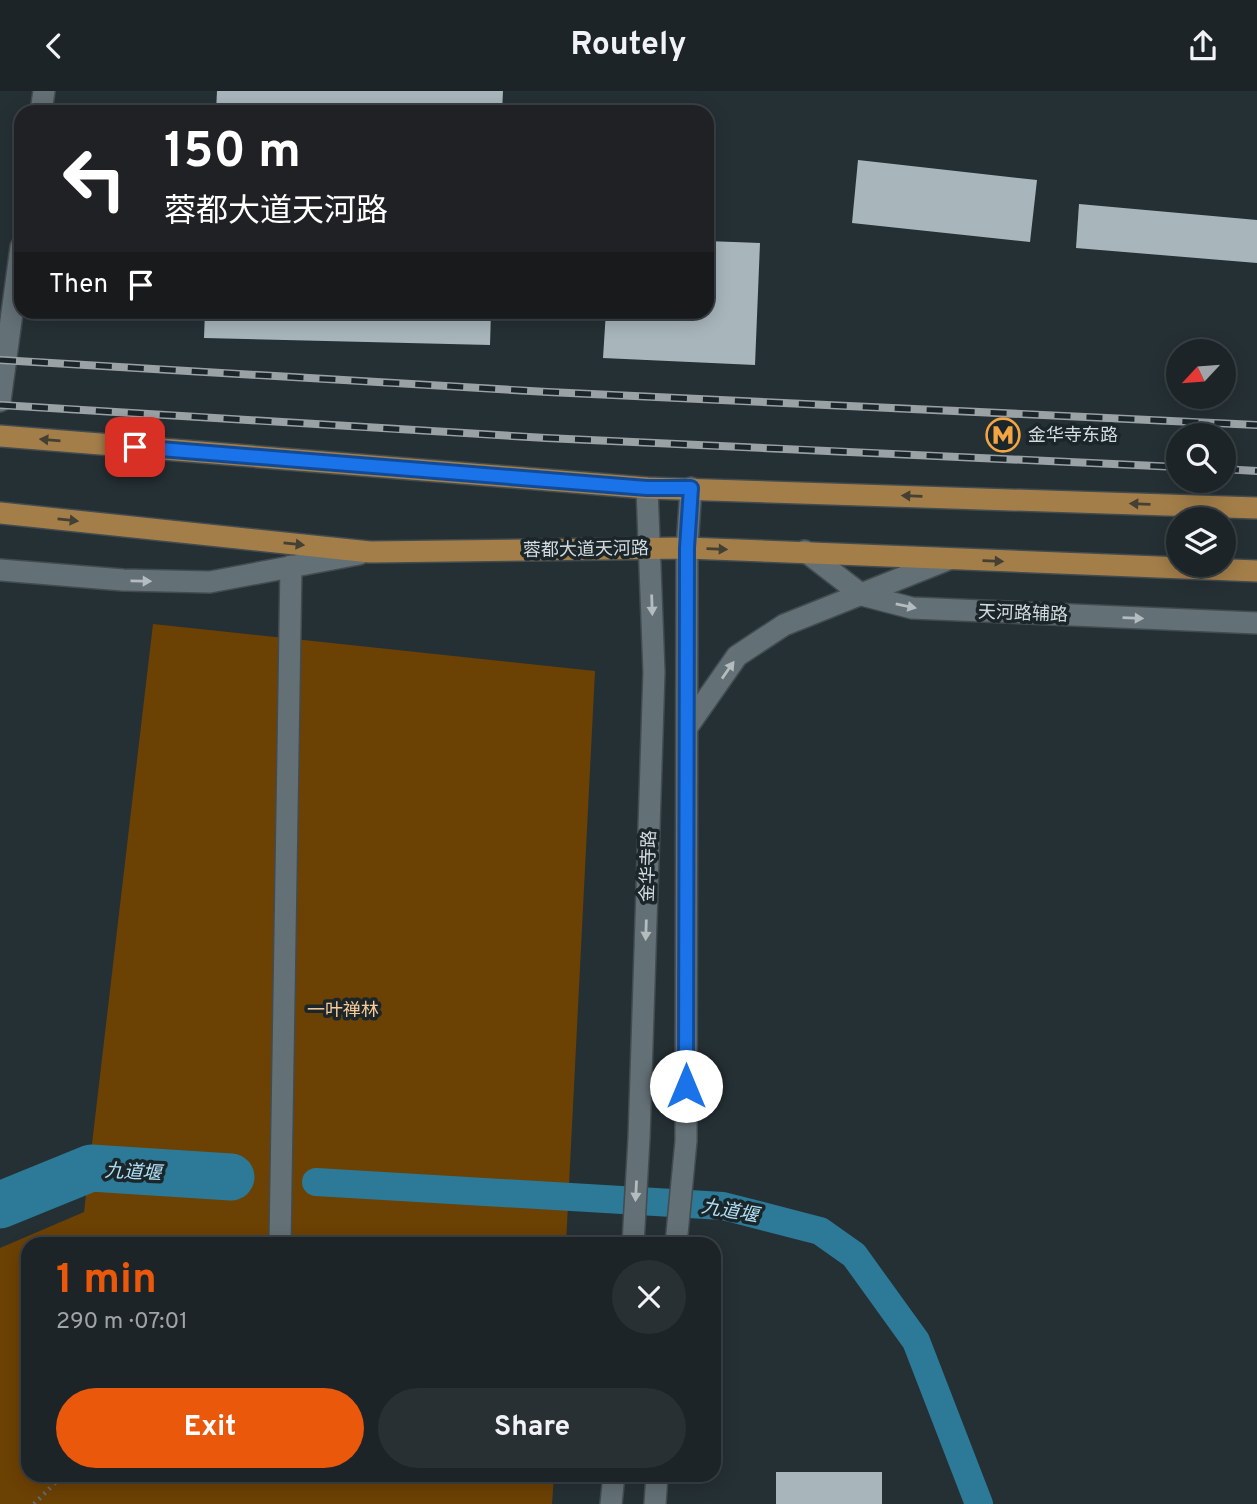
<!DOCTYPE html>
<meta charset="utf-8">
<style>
:root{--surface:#1c2428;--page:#293034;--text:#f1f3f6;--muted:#a0a4a8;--line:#3a4145;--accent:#ea580c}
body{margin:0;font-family:Overpass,"Noto Sans SC",sans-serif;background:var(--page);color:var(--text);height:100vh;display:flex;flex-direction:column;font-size:26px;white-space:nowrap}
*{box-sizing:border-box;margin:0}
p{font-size:23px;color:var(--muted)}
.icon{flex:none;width:38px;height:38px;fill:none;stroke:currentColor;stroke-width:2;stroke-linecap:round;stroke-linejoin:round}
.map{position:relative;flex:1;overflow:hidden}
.sheet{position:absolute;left:21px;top:1146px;width:700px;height:245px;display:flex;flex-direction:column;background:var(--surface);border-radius:21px;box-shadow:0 4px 18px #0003,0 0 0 2px var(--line)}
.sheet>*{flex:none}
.hud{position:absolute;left:14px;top:14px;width:700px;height:214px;border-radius:21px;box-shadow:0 4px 18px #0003,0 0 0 2px var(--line);background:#202124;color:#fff;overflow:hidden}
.needle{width:46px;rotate:244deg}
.tools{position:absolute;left:1166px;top:248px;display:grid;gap:14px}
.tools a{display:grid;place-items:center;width:70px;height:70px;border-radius:50%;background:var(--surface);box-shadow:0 4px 18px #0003,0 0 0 2px var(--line);font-size:35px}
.pin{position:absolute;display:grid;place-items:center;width:60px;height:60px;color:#fff;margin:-30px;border-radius:14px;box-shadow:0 4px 10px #0006}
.me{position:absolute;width:77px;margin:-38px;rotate:0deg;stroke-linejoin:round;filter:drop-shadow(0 0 5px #0008)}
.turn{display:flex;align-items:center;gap:24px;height:147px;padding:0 35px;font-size:32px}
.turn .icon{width:91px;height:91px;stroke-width:2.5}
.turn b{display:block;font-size:49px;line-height:60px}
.then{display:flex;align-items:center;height:66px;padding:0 35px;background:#0003;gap:14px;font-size:26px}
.round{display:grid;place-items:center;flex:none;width:74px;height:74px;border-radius:37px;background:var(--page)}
.head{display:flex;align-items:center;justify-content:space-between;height:119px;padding:0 35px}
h1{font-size:42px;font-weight:700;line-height:52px;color:var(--accent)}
.button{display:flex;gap:14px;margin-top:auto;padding:14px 35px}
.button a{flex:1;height:80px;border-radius:42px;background:var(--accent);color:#fff;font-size:28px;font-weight:700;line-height:80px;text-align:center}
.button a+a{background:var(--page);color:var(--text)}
header{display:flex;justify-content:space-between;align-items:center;height:91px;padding:0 35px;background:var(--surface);font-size:32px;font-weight:700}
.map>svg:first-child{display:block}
.green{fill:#6c4104}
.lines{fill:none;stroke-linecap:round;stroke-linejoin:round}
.canal{stroke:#2c7a97;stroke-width:28}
.river{stroke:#2c7a97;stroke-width:47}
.building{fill:#a8b6bc}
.street-casing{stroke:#424b4f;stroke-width:24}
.secondary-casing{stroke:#424b4f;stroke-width:24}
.primary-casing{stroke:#424b4f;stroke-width:24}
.path{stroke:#616a6e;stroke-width:4.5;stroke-dasharray:2 5;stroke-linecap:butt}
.street{stroke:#637075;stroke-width:21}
.secondary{stroke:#637075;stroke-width:21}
.primary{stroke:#a37e49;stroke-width:21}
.rail-casing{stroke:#9aa2a6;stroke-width:8}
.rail{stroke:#1b262b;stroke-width:5;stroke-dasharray:16;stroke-linecap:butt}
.oneway{fill:#444034}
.oneway2{fill:#b3bcbf}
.route-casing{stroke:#114b97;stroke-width:18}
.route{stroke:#1a73e8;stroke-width:12}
.labels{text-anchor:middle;stroke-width:7;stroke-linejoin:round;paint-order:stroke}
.poi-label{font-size:18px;fill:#d5dcdf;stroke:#1b262b;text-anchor:start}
.street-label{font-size:18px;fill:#d5dcdf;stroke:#1b262b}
.park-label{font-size:18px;fill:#facb99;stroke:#1b262b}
.water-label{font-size:19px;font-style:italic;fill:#b2e0f4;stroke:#1b262b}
</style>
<header><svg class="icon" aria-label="back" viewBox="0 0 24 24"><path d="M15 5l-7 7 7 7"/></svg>Routely<svg class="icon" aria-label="share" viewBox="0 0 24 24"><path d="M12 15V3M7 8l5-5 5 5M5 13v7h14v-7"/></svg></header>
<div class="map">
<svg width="1257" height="1413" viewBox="0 0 1257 1413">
<rect width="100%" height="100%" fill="#253035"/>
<!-- green -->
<polygon class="green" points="153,533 595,580 566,1153 28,1153 28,1384 554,1384 552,1413 0,1413 0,1157 84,1121"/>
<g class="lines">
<!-- canal -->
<polyline class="canal" points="316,1091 723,1115 820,1140 854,1164 916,1250 979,1413"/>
<!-- river -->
<polyline class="river" points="0,1114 91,1077 231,1086"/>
</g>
<!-- building -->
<g class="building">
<polygon points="217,0 503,0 502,21 216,21"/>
<polygon points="858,69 1037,89 1030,151 852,132"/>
<polygon points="1079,113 1257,129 1257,172 1076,157"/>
<polygon points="707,150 760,152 755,274 603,267 606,220 707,220"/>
<polygon points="205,220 491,220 490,254 204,247"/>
<rect x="776" y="1381" width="106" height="32"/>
</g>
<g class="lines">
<defs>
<g id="street">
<polyline points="41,21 44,0"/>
<polyline points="0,310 21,156"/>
<polyline points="280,1153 291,475"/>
</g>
<g id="secondary">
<polyline points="805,460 862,504 912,517 1257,532"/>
<polyline points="0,479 123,489 210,491 359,463"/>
<polyline points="688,635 737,565 784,534 949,468"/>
<polyline points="633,1153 639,1047 654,581 647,397"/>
<polyline points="676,1153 686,1050 687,457 691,397"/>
<polyline points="611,1413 614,1384"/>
<polyline points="655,1413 657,1384"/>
</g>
<g id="primary">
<polyline points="0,345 647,397 1257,417"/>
<polyline points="0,422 370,461 687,457 1257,480"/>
</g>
</defs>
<!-- street casing -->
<use href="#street" class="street-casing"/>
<!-- secondary casing -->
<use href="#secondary" class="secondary-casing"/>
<!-- primary casing -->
<use href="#primary" class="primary-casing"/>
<!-- path -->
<polyline class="path" points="34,1413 58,1389 68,1384"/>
<!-- street -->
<use href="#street" class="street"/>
<!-- secondary -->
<use href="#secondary" class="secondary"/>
<!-- primary -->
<use href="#primary" class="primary"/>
<defs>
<g id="rail">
<polyline points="0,269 548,301 1257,334"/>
<polyline points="0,314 546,347 1178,376"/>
<polyline points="1223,378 1257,380"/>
</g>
</defs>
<!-- rail casing -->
<use href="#rail" class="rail-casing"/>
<!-- rail -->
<use href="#rail" class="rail"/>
</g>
<!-- one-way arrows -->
<defs><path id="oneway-solid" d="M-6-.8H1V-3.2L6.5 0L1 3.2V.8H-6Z" transform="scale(1.75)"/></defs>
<g class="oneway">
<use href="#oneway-solid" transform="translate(50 349) rotate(-175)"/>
<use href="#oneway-solid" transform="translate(912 405) rotate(-178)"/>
<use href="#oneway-solid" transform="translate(1140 413) rotate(-178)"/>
<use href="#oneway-solid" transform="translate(68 429) rotate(6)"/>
<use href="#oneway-solid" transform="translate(294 453) rotate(6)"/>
<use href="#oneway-solid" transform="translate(717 458) rotate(2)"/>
<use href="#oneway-solid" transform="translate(993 470) rotate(2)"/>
</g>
<g class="oneway2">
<use href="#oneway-solid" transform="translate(141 490) rotate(1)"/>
<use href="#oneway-solid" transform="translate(652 514) rotate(88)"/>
<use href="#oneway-solid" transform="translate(906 515) rotate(12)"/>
<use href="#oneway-solid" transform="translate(1133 527) rotate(2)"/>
<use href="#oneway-solid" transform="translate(728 579) rotate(-55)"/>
<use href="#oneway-solid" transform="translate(646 839) rotate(92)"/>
<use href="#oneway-solid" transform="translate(636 1100) rotate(93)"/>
</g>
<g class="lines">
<defs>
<polyline id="route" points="135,356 647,397 691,397 687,457 686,995"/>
</defs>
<!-- route casing -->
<use href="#route" class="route-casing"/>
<!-- route -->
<use href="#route" class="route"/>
</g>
<!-- icons -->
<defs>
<symbol id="metro-ring" viewBox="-11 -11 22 22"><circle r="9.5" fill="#1b262b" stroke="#f3a443" stroke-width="1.5"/><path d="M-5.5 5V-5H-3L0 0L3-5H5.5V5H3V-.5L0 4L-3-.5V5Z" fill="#f3a443"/></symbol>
</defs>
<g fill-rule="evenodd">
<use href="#metro-ring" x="984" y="325" width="38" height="38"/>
</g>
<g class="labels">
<!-- poi labels -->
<g class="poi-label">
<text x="1028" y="350">金华寺东路</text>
</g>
<!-- street labels -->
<g class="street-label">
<text transform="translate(586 458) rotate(-1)" y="6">蓉都大道天河路</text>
<text transform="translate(1023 522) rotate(2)" y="6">天河路辅路</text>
<text transform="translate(648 775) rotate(-88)" y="6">金华寺路</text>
</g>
<!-- park labels -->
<g class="park-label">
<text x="343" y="925">一叶禅林</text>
</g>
<!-- water labels -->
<g class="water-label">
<text transform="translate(133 1080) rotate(3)" y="7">九道堰</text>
<text transform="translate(730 1119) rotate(10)" y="7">九道堰</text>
</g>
</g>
</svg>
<div class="tools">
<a><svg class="needle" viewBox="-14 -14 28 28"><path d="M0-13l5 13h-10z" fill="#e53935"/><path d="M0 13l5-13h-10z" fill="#a0a4a8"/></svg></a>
<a><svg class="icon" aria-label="search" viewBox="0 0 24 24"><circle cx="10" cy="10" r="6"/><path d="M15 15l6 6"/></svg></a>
<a><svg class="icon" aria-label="layers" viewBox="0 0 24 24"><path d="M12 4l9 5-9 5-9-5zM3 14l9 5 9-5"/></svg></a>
</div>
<div class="pin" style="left:135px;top:356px;background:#d93025"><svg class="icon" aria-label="arrive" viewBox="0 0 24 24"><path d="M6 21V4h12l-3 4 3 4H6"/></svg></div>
<svg class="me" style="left:686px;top:995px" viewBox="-20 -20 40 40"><circle r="19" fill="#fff"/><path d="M0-13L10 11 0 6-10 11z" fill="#1a73e8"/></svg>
<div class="hud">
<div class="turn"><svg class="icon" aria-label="left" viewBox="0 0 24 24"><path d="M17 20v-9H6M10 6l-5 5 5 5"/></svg><div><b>150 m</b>蓉都大道天河路</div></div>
<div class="then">Then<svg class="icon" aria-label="arrive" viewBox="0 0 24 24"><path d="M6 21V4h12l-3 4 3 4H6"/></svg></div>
</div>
<section class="sheet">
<div class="head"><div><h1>1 min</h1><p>290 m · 07:01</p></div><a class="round"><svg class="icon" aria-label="close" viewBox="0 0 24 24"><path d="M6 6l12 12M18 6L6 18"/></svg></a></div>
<div class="button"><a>Exit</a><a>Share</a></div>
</section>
</div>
